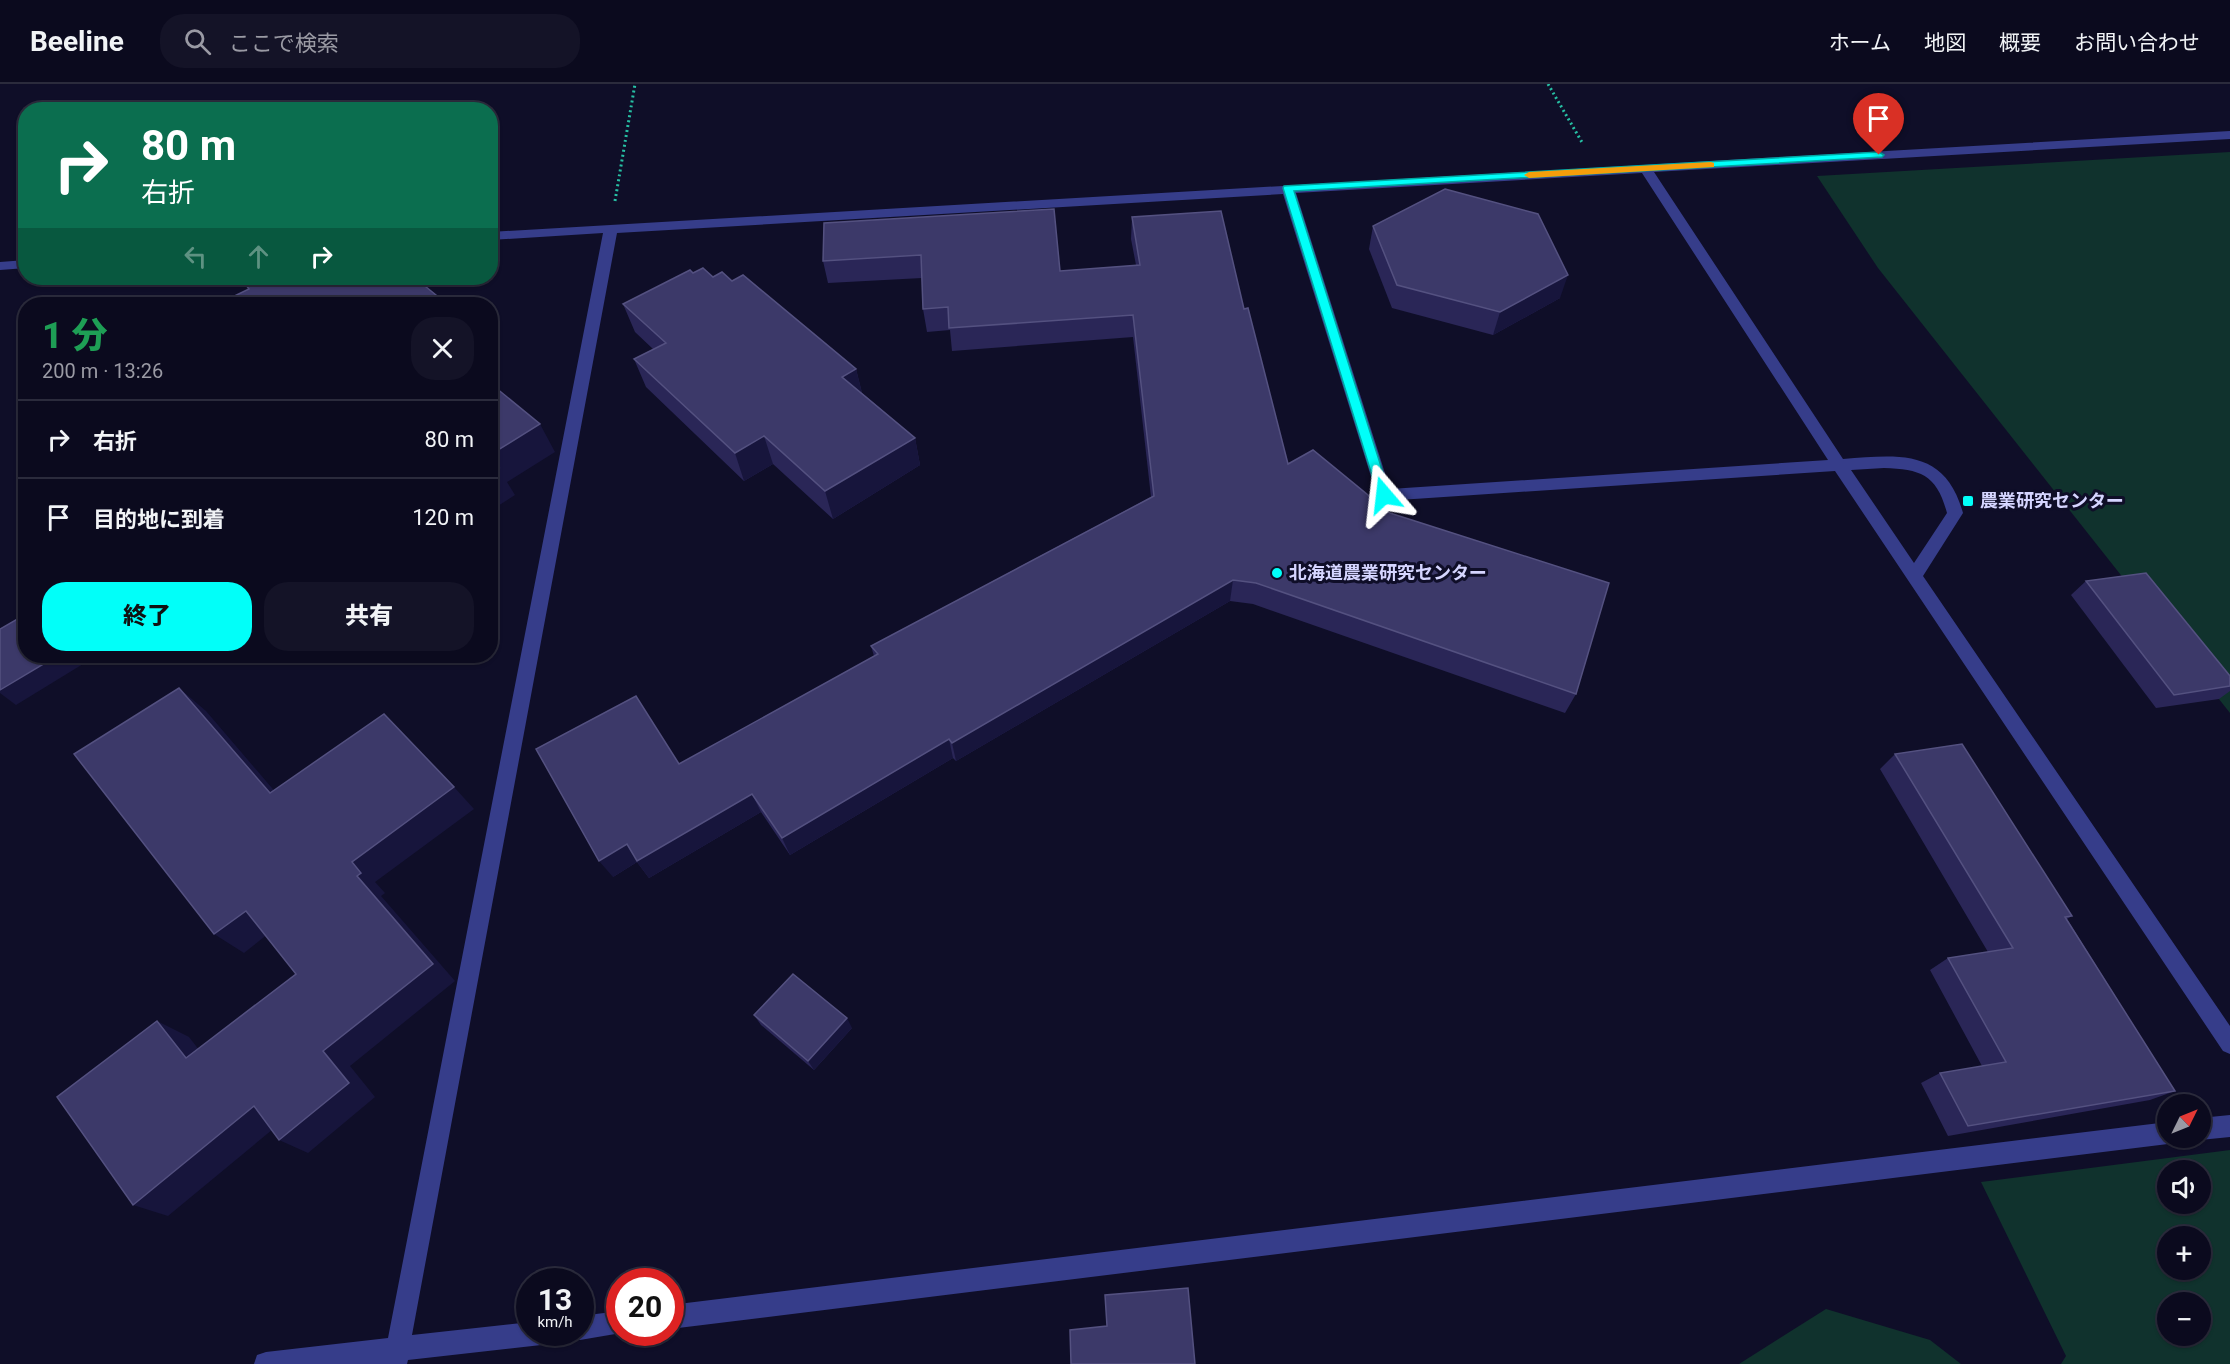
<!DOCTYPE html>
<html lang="ja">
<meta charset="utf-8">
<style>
:root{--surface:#0b0a1e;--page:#141327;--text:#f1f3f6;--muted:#9a9aa4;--line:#2b2b3c;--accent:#01fff9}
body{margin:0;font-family:Roboto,"Noto Sans JP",sans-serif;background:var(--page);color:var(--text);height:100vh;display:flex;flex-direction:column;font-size:22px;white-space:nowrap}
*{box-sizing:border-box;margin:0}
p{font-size:20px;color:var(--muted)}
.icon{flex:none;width:33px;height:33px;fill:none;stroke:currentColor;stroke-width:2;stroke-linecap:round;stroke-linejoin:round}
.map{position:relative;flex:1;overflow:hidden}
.side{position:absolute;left:18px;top:213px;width:480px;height:366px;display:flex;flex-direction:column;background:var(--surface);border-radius:24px;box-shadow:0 2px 4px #0004,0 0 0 2px var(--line)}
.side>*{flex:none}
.top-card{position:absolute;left:18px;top:18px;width:480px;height:183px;border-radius:24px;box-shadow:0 2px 4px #0004,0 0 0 2px var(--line);background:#0b6e4f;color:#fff;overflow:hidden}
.needle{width:39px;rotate:47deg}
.controls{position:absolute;left:2157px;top:1010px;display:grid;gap:12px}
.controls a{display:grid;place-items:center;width:54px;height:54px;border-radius:50%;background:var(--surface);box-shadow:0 2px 4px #0004,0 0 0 2px var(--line);font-size:30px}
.speed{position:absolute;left:516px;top:1184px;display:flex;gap:12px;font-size:30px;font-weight:700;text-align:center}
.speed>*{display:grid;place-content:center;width:78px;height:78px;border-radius:50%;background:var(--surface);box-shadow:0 2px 4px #0004,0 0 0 2px var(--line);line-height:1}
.speed small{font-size:15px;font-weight:400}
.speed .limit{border:9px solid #d22;background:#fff;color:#111}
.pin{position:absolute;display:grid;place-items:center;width:51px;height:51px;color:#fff;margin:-62px -26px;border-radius:50% 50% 50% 0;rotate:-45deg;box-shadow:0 0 6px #0007}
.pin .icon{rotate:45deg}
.me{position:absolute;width:66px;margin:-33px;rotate:343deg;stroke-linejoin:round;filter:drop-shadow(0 0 4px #0008)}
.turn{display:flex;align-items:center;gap:21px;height:126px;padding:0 24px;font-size:27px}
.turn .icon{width:78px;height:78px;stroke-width:2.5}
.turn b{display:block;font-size:42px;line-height:51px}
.lanes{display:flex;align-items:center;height:57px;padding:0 24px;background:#0003;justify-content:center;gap:30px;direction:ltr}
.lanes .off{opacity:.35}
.round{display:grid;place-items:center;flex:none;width:63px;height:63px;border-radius:24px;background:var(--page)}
.head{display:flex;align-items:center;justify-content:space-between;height:102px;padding:0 24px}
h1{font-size:36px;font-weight:800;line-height:45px;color:#1e9e55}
.primary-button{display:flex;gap:12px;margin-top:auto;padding:12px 24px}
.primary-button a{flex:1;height:69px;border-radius:24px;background:var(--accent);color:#111;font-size:24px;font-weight:800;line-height:69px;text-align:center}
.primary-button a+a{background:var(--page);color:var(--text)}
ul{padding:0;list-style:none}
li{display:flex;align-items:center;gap:18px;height:78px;padding:0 24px;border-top:2px solid var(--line)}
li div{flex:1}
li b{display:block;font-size:22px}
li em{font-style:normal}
header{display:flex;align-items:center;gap:36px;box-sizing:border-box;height:84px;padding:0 30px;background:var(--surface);border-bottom:2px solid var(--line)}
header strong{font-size:28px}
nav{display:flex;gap:33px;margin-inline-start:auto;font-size:21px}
.search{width:420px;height:54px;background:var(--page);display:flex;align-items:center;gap:15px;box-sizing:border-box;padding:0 21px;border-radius:24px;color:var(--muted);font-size:22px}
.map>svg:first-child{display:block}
.green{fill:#10322d;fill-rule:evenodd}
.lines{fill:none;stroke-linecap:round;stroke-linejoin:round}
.path{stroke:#27c0a4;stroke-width:3;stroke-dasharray:2 3;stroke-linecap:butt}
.minor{fill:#363d8a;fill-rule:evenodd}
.wall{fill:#2a2657}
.shaded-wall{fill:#17153c}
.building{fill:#3c3969;stroke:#545180;stroke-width:1.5}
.route{fill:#01fff9;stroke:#01a6a2;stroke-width:1.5}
.slow{fill:#f59e0b}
.poi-dot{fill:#01fff9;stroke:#0f0e28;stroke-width:2}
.labels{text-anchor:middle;stroke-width:6;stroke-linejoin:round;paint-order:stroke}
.poi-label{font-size:18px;font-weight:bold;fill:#d5d5ff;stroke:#0f0e28;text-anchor:start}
</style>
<header>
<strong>Beeline</strong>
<div class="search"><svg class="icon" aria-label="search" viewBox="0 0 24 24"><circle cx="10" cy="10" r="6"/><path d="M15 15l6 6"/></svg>ここで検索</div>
<nav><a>ホーム</a><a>地図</a><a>概要</a><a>お問い合わせ</a></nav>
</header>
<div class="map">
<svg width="2230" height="1280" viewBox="0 0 2230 1280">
<rect width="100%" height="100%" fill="#0f0e28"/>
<!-- green -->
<g class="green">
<polygon points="2230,68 2230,629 1878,184 1817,92"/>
<path d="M2230,1066V1280H2061L2066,1272L1981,1098ZM2168,1086H2200V1119H2168ZM2168,1152H2200V1185H2168ZM2168,1218H2200V1251H2168Z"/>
<polygon points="1826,1225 1930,1256 1961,1280 1739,1280"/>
</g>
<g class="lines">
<!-- path -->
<g class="path">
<polyline points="1548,0 1583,60"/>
<polyline points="615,117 635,0"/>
</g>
<!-- minor -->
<g class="minor">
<path d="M2230,47V55L1654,88L1843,375C1899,371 1945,364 1963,429L1923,492L2230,942V970L2223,967L1835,387L1384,417L1378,415L1283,110L617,149L412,1251L530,1238V1248H562L558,1256L550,1260L408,1276L407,1280H254L257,1271L266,1268L388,1254L603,149L490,156V148ZM1642,89L1828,376L1390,405L1296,109ZM1884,384C1921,385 1937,391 1947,429L1914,479L1851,386Z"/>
<polygon points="26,176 26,184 0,186 0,178"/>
<polygon points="2230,1031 2230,1053 2200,1056 2193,1053 2200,1053 2200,1034"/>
<polygon points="2168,1038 2168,1053 2177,1053 2176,1057 2168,1060 670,1245 670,1221"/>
<polygon points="620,1227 620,1248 627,1248 580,1256 572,1252 570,1248 580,1248 580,1232"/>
</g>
</g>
<!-- wall -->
<g class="wall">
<polygon points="1132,133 1244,225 1288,380 1576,610 1565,629 1253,520 1230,517 956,677 953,674 790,771 761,728 649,794 637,778 613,793 679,680 874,572 871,562 1151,413 1133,253 952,267 950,246 927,248 923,225 922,194 828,199 823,177 824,139 1060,187 1136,181 1131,155"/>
<polygon points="1373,142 1560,214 1493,251 1392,224 1369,165"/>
<polygon points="693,189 732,197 856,285 862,309 915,354 920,381 833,435 773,380 744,397 646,303 634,275 653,265 635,248 623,220"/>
<polygon points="2086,497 2230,592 2230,607 2219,615 2156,624 2071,511"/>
<polygon points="1895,670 2072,832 2067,835 2175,1007 2150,1016 1948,1052 1921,999 1940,989 1982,982 1930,886 1948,874 1988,868 1880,685"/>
<polygon points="754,931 852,944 814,986 761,941"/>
</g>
<!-- shaded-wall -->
<g class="shaded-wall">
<polygon points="1568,191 1560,214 1493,251 1500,228"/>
<polygon points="424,196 438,220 420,198"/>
<polygon points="856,285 863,313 842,293"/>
<polygon points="540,340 555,368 507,398 515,411 490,427 490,371"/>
<polygon points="764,352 773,380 744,397 735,369"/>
<polygon points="915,354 920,381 833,435 825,407"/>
<polygon points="1233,496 1230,517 956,677 952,659"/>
<polygon points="57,572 96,572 16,621 0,609 0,606"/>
<polygon points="179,604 206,627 295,731 270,709"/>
<polygon points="949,655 953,674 790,771 782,754"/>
<polygon points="454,703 474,725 375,798 385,809 381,812 455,897 350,982 375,1013 308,1069 279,1056 323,967 357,792 352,778"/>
<polygon points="752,710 761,728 649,794 637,778 613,793 599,777 627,760"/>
<polygon points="246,827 273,846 244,869 214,850"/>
<polygon points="847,934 852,944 814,986 808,977"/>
<polygon points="157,937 189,953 217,989 186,974"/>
<polygon points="254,1022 284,1036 168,1132 133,1121"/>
</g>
<!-- building -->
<g class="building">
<polygon points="1445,105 1538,130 1568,191 1500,228 1397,201 1373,142"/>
<polygon points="1054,125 1060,187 1140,181 1132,133 1221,127 1244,225 1248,224 1288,380 1313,366 1390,429 1609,499 1576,610 1256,499 1233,496 952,659 949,655 782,754 752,710 637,777 627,760 599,777 536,665 636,612 679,680 878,570 871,562 1154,412 1133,231 949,244 948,223 923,225 921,171 823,177 824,139"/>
<polygon points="703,184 713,193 722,188 732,197 743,191 856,285 842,293 915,354 825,407 764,352 735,369 634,275 666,259 623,220 690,186 693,189"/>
<polygon points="261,194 309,194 319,202 336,194 421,194 424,196 420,198 447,220 218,220 249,205 246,201"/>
<polygon points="490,299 540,340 490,371"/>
<polygon points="490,377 499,384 490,389"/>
<polygon points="2146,489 2230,592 2230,602 2174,611 2086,497"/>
<polygon points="26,530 26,572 57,572 0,606 0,545"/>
<polygon points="179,604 270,709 384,630 454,703 352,778 361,789 357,792 433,880 323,967 349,999 279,1056 254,1022 133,1121 57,1013 157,937 186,974 296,890 246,827 214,850 74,670"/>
<polygon points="1962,660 2072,832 2065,833 2175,1007 1968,1042 1940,989 2006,978 1948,874 2013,864 1895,670"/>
<polygon points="793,890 847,934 808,977 754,931"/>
<polygon points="1188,1204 1195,1280 1071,1280 1070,1246 1107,1242 1105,1211"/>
</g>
<!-- route -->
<polygon class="route" points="1879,68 1884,71 1882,73 1294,107 1390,411 1388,414 1379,414 1283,104 1284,102"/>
<!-- slow -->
<polygon class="slow" points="1711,78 1714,79 1714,83 1529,94 1524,91 1529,88"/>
<!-- markers -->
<g class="poi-dot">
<rect x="1962" y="411" width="12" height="12" rx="3"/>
<circle cx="1277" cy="489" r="6"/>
</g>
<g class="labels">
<!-- poi labels -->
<g class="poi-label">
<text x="1980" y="423">農業研究センター</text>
<text x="1289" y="495">北海道農業研究センター</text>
</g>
</g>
</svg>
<div class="controls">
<a><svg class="needle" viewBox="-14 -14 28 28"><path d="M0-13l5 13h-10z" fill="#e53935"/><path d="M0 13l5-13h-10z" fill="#9a9aa4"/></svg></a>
<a><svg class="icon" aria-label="sound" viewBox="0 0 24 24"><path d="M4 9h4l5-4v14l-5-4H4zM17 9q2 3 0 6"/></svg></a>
<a>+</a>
<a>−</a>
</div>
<div class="speed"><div>13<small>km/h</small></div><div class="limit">20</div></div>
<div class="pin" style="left:1879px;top:71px;background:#d93025"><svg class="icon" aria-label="arrive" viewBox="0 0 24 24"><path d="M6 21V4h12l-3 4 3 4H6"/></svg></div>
<svg class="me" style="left:1384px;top:411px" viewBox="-20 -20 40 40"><path d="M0-17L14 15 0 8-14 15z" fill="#01fff9" stroke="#fff" stroke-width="4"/></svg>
<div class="top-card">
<div class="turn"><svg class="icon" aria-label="right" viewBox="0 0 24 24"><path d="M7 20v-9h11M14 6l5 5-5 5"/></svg><div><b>80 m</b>右折</div></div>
<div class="lanes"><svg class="icon off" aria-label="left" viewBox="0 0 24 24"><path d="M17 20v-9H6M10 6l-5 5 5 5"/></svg><svg class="icon off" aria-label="ahead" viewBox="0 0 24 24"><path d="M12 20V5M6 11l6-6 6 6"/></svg><svg class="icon" aria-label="right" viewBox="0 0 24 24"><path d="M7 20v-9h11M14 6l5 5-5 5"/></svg></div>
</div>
<section class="side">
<div class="head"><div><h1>1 分</h1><p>200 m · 13:26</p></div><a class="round"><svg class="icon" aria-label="close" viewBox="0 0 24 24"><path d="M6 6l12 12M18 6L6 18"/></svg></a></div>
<ul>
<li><svg class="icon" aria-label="right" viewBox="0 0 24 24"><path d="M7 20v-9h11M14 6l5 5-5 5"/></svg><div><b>右折</b></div><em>80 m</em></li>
<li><svg class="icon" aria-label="arrive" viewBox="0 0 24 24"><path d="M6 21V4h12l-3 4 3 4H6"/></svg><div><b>目的地に到着</b></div><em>120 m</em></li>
</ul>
<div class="primary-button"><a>終了</a><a>共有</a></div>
</section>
</div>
